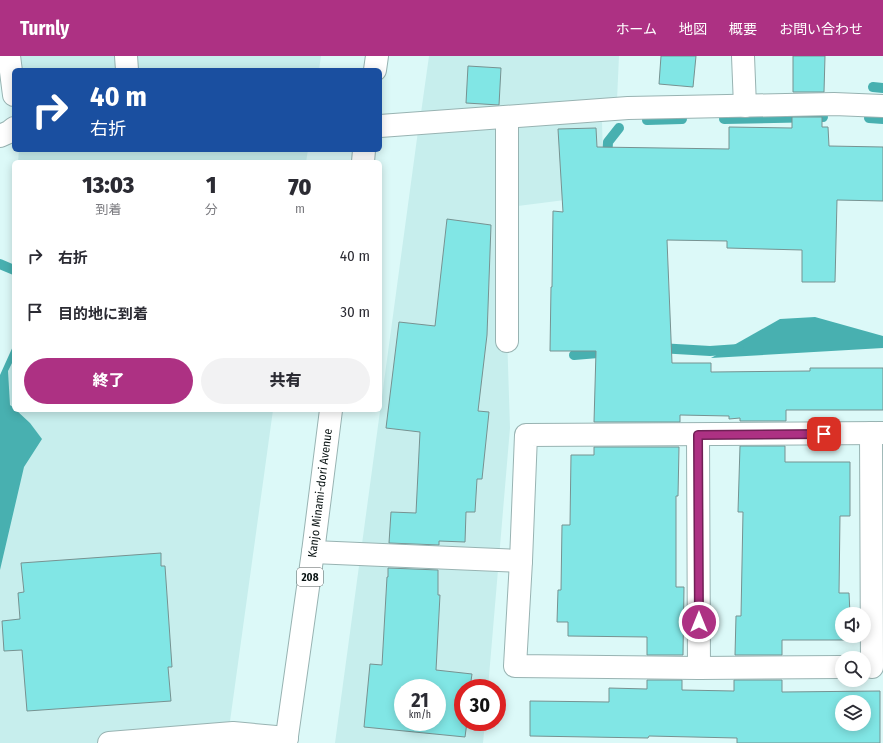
<!DOCTYPE html>
<html lang="ja">
<meta charset="utf-8">
<style>
:root{--surface:#fff;--page:#f2f2f3;--text:#2b2b33;--muted:#7c7c81;--accent:#ad3183}
body{margin:0;font-family:"Fira Sans Condensed","Noto Sans JP",sans-serif;background:var(--page);color:var(--text);height:100vh;display:flex;flex-direction:column;font-size:15px;white-space:nowrap}
*{box-sizing:border-box;margin:0}
p{font-size:13px;color:var(--muted)}
.icon{flex:none;width:22px;height:22px;fill:none;stroke:currentColor;stroke-width:2;stroke-linecap:round;stroke-linejoin:round}
.map{position:relative;flex:1;overflow:hidden}
.side{position:absolute;left:12px;top:104px;width:370px;height:252px;display:flex;flex-direction:column;background:var(--surface);border-radius:6px;box-shadow:0 2px 10px #0003}
.side>*{flex:none}
.hud{position:absolute;left:12px;top:12px;width:370px;height:84px;border-radius:6px;box-shadow:0 2px 10px #0003;background:#1a4fa0;color:#fff;overflow:hidden}
.fabs{position:absolute;left:835px;top:551px;display:grid;gap:8px}
.fabs a{display:grid;place-items:center;width:36px;height:36px;border-radius:50%;background:var(--surface);box-shadow:0 2px 10px #0003;font-size:20px}
.speed{position:absolute;left:394px;top:623px;display:flex;gap:8px;font-size:20px;font-weight:700;text-align:center}
.speed>*{display:grid;place-content:center;width:52px;height:52px;border-radius:50%;background:var(--surface);box-shadow:0 2px 10px #0003;line-height:1}
.speed small{font-size:10px;font-weight:400}
.speed .limit{border:6px solid #d22;background:#fff;color:#111}
.pin{position:absolute;display:grid;place-items:center;width:34px;height:34px;color:#fff;margin:-17px;border-radius:8px;box-shadow:0 2px 6px #0006}
.me{position:absolute;width:44px;margin:-22px;rotate:0deg;stroke-linejoin:round;filter:drop-shadow(0 0 3px #0008)}
.turn{display:flex;align-items:center;gap:14px;height:84px;padding:0 12px;font-size:18px}
.turn .icon{width:52px;height:52px;stroke-width:2.5}
.turn b{display:block;font-size:28px;line-height:34px}
.eta{display:flex;justify-content:space-evenly;align-items:center;height:68px;text-align:center}
.eta b{font-size:24px;font-weight:800;line-height:28px}
.action{display:flex;gap:8px;margin-top:auto;padding:8px 12px}
.action a{flex:1;height:46px;border-radius:24px;background:var(--accent);color:#fff;font-size:16px;font-weight:800;line-height:46px;text-align:center}
.action a+a{background:var(--page);color:var(--text)}
ul{padding:0;list-style:none}
li{display:flex;align-items:center;gap:12px;height:56px;padding:0 12px}
li div{flex:1}
li b{display:block;font-size:15px}
li em{font-style:normal}
header{display:flex;align-items:center;gap:24px;box-sizing:border-box;height:56px;padding:0 20px;background:var(--accent);color:#fff}
header strong{font-size:19px}
nav{display:flex;gap:22px;margin-inline-start:auto;font-size:14px}
.map>svg:first-child{display:block}
.built{fill:#c7eeed;fill-rule:evenodd}
.water{fill:#48b0b0}
.lines{fill:none;stroke-linecap:round;stroke-linejoin:round}
.stream{stroke:#48b0b0;stroke-width:10}
.building{fill:#81e6e5;stroke:#779291;fill-rule:evenodd}
.minor-casing{stroke:#98b3b2;stroke-width:24}
.trunk-casing{stroke:#98b3b2;stroke-width:24}
.minor{stroke:#fff;stroke-width:22}
.trunk{stroke:#fff;stroke-width:22}
.route-casing{stroke:#702055;stroke-width:10}
.route{stroke:#ad3183;stroke-width:7}
.labels{text-anchor:middle;stroke-width:3;stroke-linejoin:round;paint-order:stroke}
.shield{fill:#fff;stroke:#535a5a;stroke-width:1}
.shield-label{font-size:11px;font-weight:bold;fill:#091313}
.street-label{font-size:12px;fill:#091313;stroke:#fff}
</style>
<header>
<strong>Turnly</strong>
<nav><a>ホーム</a><a>地図</a><a>概要</a><a>お問い合わせ</a></nav>
</header>
<div class="map">
<svg width="883" height="687" viewBox="0 0 883 687">
<rect width="100%" height="100%" fill="#dcf9f8"/>
<!-- built -->
<g class="built">
<polygon points="17,0 321,0 319,14 19,14"/>
<polygon points="429,0 619,0 617,44 421,57"/>
<path d="M602,66L604,139L503,152L510,372L488,632H463V666H485L483,687H335L418,75ZM403,632H437V666H403Z"/>
<polygon points="19,94 308,94 306,106 18,106"/>
<polygon points="14,294 14,354 273,354 227,687 0,687 0,367 5,319"/>
</g>
<!-- water -->
<g class="water">
<polygon points="815,261 883,280 883,292 711,302 780,263"/>
<polygon points="14,288 14,303 8,315 10,349 14,352 14,354 16,354 30,367 42,383 24,411 0,514 0,319"/>
</g>
<g class="lines">
<!-- stream -->
<g class="stream">
<polyline points="873,31 883,32"/>
<polyline points="869,62 883,63"/>
<polyline points="724,63 823,61"/>
<polyline points="647,64 682,63"/>
<polyline points="607,104 608,86 619,72"/>
<polyline points="0,208 14,214"/>
<polyline points="659,292 710,295 739,293"/>
<polyline points="574,299 598,297 608,291"/>
</g>
</g>
<!-- building -->
<g class="building">
<polygon points="661,0 696,0 693,31 659,28"/>
<polygon points="793,0 825,0 824,36 793,36"/>
<polygon points="468,10 501,12 499,49 466,47"/>
<polygon points="792,61 822,61 822,71 828,71 829,90 883,91 883,145 837,144 835,226 802,226 802,194 727,192 727,185 667,184 672,307 711,307 711,316 810,315 810,312 883,312 883,354 786,354 786,365 740,365 740,362 729,363 729,360 680,359 680,366 594,366 596,295 550,295 551,231 552,231 553,155 563,156 558,73 596,72 597,91 729,93 729,71 792,72"/>
<polygon points="447,163 491,169 487,279 478,355 489,356 482,423 477,423 475,456 466,456 465,486 439,485 439,489 389,487 391,456 416,457 420,376 386,372 399,266 435,270"/>
<polygon points="740,390 785,390 785,406 850,406 850,460 840,460 839,537 849,537 850,558 842,558 842,580 850,580 850,584 782,584 782,599 735,599 736,560 741,560 743,456 738,456"/>
<polygon points="594,391 679,391 678,440 676,440 676,531 684,531 683,599 647,599 647,581 568,580 568,566 557,566 558,534 561,534 562,469 570,469 571,399 594,399"/>
<polygon points="161,497 161,510 165,510 172,611 168,611 171,645 27,655 22,594 4,595 2,565 20,563 18,537 24,536 21,507"/>
<path d="M388,512L438,514V539H440L436,614L472,618L470,632H463V666H467L465,681L364,671L370,608L382,609L387,521H388ZM403,632H437V666H403Z"/>
<path d="M647,624H682V634L734,635V624H782V636L880,635V687H737V682L649,680L648,682L530,680V645L609,646V632L647,633ZM842,646H864V668H842Z"/>
</g>
<g class="lines">
<defs>
<g id="minor">
<polyline points="9,0 14,39"/>
<polyline points="126,0 127,14"/>
<polyline points="743,0 745,50"/>
<polyline points="507,61 507,285"/>
<polyline points="380,70 628,52 834,48 883,50"/>
<polyline points="0,80 9,76 14,72"/>
<polyline points="871,377 872,611"/>
<polyline points="698,379 699,612"/>
<polyline points="313,496 521,505"/>
<polyline points="842,611 699,612 515,610 521,505 526,379 883,377"/>
<polyline points="109,687 233,677 287,682"/>
</g>
<g id="trunk">
<polyline points="375,14 377,0"/>
<polyline points="363,106 364,94"/>
<polyline points="286,687 313,496 331,354"/>
</g>
</defs>
<!-- minor casing -->
<use href="#minor" class="minor-casing"/>
<!-- trunk casing -->
<use href="#trunk" class="trunk-casing"/>
<!-- minor -->
<use href="#minor" class="minor"/>
<!-- trunk -->
<use href="#trunk" class="trunk"/>
</g>
<g class="lines">
<defs>
<polyline id="route" points="699,566 698,379 824,378"/>
</defs>
<!-- route casing -->
<use href="#route" class="route-casing"/>
<!-- route -->
<use href="#route" class="route"/>
</g>
<g class="labels">
<!-- shield labels -->
<rect class="shield" x="297" y="512" width="26" height="18" rx="3"/>
<g class="shield-label">
<text x="310" y="525">208</text>
</g>
<!-- street labels -->
<g class="street-label">
<text transform="translate(320 437) rotate(-83)" y="4">Kanjo Minami-dori Avenue</text>
</g>
</g>
</svg>
<div class="fabs">
<a><svg class="icon" aria-label="sound" viewBox="0 0 24 24"><path d="M4 9h4l5-4v14l-5-4H4zM17 9q2 3 0 6"/></svg></a>
<a><svg class="icon" aria-label="search" viewBox="0 0 24 24"><circle cx="10" cy="10" r="6"/><path d="M15 15l6 6"/></svg></a>
<a><svg class="icon" aria-label="layers" viewBox="0 0 24 24"><path d="M12 4l9 5-9 5-9-5zM3 14l9 5 9-5"/></svg></a>
</div>
<div class="speed"><div>21<small>km/h</small></div><div class="limit">30</div></div>
<div class="pin" style="left:824px;top:378px;background:#d93025"><svg class="icon" aria-label="arrive" viewBox="0 0 24 24"><path d="M6 21V4h12l-3 4 3 4H6"/></svg></div>
<svg class="me" style="left:699px;top:566px" viewBox="-20 -20 40 40"><circle r="17" fill="#ad3183" stroke="#fff" stroke-width="3"/><path d="M0-11L8 9 0 5-8 9z" fill="#fff"/></svg>
<div class="hud">
<div class="turn"><svg class="icon" aria-label="right" viewBox="0 0 24 24"><path d="M7 20v-9h11M14 6l5 5-5 5"/></svg><div><b>40 m</b>右折</div></div>
</div>
<section class="side">
<div class="eta">
<div><b>13:03</b><p>到着</p></div>
<div><b>1</b><p>分</p></div>
<div><b>70</b><p>m</p></div>
</div>
<ul>
<li><svg class="icon" aria-label="right" viewBox="0 0 24 24"><path d="M7 20v-9h11M14 6l5 5-5 5"/></svg><div><b>右折</b></div><em>40 m</em></li>
<li><svg class="icon" aria-label="arrive" viewBox="0 0 24 24"><path d="M6 21V4h12l-3 4 3 4H6"/></svg><div><b>目的地に到着</b></div><em>30 m</em></li>
</ul>
<div class="action"><a>終了</a><a>共有</a></div>
</section>
</div>
